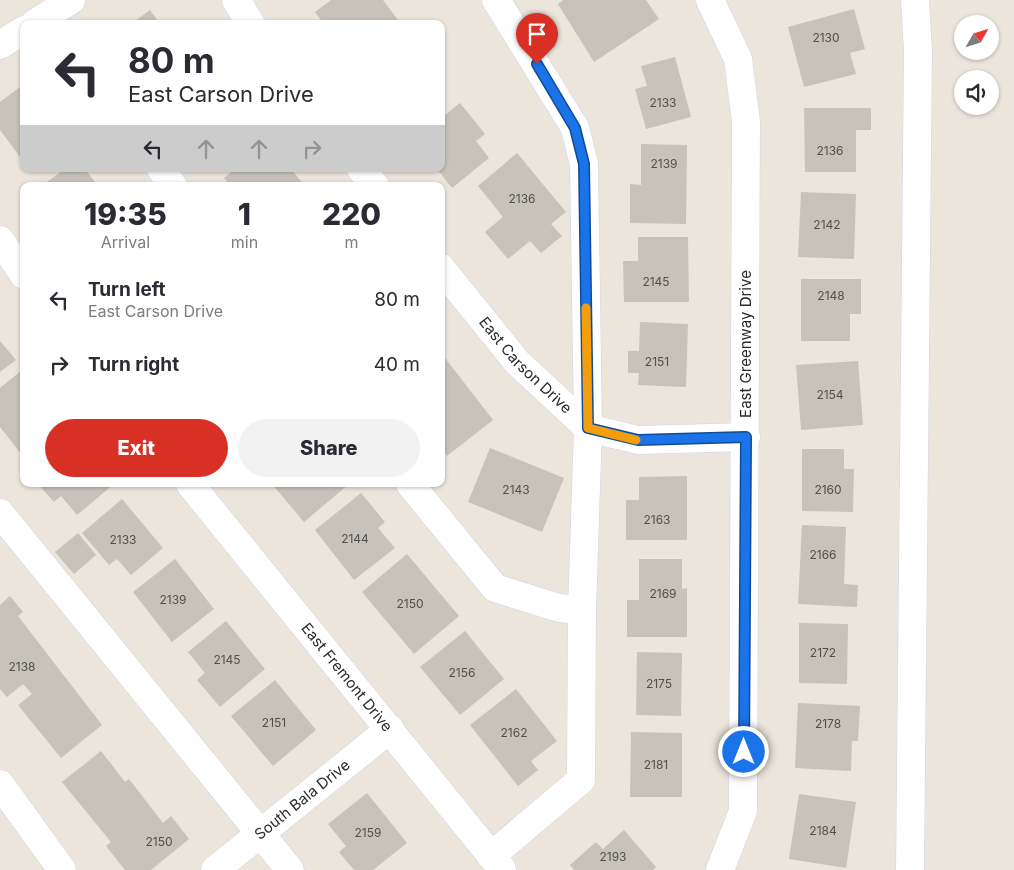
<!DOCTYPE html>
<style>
:root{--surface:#fff;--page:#f2f2f3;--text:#2b2b33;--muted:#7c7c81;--accent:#d93025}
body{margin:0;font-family:Inter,sans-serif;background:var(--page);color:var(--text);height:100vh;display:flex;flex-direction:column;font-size:19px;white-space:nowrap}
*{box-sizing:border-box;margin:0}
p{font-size:16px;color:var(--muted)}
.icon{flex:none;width:28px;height:28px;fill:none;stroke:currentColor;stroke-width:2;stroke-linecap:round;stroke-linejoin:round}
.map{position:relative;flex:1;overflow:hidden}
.side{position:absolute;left:20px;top:182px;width:425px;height:305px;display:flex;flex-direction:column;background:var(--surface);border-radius:10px;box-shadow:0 1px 4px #0004}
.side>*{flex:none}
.hud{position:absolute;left:20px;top:20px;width:425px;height:152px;border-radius:10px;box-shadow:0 1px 4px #0004;background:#fff;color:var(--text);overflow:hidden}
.needle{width:32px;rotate:51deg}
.tools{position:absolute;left:954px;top:15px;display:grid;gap:10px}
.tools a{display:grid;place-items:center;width:45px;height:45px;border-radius:50%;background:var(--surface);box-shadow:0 1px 4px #0004;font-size:25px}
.pin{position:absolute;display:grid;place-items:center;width:42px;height:42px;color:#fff;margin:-51px -21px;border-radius:50% 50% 50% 0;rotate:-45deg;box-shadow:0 0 5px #0007}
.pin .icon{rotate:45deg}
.me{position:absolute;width:55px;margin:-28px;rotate:0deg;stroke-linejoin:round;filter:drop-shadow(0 0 4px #0008)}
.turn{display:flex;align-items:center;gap:18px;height:105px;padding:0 25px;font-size:22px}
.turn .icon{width:65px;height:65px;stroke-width:2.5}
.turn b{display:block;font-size:35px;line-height:42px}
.lanes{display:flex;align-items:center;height:48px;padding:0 25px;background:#0003;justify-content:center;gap:25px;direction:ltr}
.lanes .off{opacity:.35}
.eta{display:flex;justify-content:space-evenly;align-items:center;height:85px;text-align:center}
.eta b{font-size:30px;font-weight:800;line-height:35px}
.primary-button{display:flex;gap:10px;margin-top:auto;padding:10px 25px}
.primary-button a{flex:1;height:58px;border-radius:30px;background:var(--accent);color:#fff;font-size:20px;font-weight:800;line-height:58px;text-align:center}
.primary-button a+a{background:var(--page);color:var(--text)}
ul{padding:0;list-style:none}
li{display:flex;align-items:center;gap:15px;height:65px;padding:0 25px}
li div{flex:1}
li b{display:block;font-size:19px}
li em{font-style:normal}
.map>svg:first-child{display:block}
.building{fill:#c7c3bb}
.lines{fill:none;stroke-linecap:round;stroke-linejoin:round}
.minor-casing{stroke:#d2d4e2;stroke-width:29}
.minor{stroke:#fff;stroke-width:28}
.route-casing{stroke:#114b97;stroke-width:12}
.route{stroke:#1a73e8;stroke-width:9}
.slow{stroke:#f59e0b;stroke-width:9}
.labels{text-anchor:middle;stroke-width:4.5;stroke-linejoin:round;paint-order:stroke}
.number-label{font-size:12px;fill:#51504e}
.street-label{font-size:15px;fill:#2a2a2a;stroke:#fff}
</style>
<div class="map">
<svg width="1014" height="870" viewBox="0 0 1014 870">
<rect width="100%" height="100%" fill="#ebe5dc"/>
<!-- building -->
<g class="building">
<polygon points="331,0 383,0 401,24 324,24 315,12"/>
<polygon points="563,0 646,0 659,19 594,62 558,4"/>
<polygon points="854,9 865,49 850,53 856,74 804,87 788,27"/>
<polygon points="150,10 160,24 131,24"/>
<polygon points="675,57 691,117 646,129 635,89 647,86 641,66"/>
<polygon points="24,84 24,162 0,130 0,102"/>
<polygon points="460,103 485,134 476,141 489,158 452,188 437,169 441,169 441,118"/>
<polygon points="804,108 871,108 871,130 856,130 856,172 805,172"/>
<polygon points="641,144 687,145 686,224 630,223 630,184 641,185"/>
<polygon points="517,153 566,212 551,224 562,236 541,253 530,241 508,259 485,232 503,217 478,186"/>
<polygon points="65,169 85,169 98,186 41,186"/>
<polygon points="235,169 291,169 305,186 231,186 224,178"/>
<polygon points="801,192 856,194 854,259 798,257"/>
<polygon points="638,237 688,237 689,302 624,302 623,261 638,261"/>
<polygon points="801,279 861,279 861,314 850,314 850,341 801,341"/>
<polygon points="640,322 688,324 686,387 638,385 639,373 628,373 628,351 639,351"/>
<polygon points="0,341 16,360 0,372"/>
<polygon points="445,358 493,420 447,456 441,449 441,361"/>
<polygon points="858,361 863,425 801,430 796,365"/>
<polygon points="21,371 24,375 24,453 22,455 0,427 0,388"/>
<polygon points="490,448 564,478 542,532 468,502"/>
<polygon points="802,449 844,449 844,469 854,469 853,512 802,511"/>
<polygon points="687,476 687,540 626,540 626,500 639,500 639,477"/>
<polygon points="38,484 114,484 77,515 61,496 54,502"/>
<polygon points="272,484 349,484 304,522"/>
<polygon points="361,493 385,522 378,528 395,548 354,580 315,530"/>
<polygon points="122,499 163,548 131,575 117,559 109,565 82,533"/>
<polygon points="802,525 846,527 844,584 858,585 857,607 798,604"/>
<polygon points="78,533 96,555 74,574 55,552"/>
<polygon points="407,554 459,616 414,654 362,592"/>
<polygon points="175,559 214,609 172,642 133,592"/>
<polygon points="639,559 682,559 682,589 687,588 687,637 627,637 627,600 639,600"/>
<polygon points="10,596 23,612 18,616 102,725 61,758 18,705 32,694 23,684 7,697 0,689 0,605"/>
<polygon points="226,621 265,669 220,707 197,680 205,673 188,652"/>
<polygon points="799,623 848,624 847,684 799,683"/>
<polygon points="465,631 504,679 460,715 420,667"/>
<polygon points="637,652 682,653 681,716 636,715"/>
<polygon points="275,680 316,730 273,766 231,716"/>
<polygon points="516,689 557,741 531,761 538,770 518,786 470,725"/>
<polygon points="798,703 860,706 858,741 852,741 851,771 795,768"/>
<polygon points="631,732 682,733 682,797 630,797"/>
<polygon points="101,751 125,782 129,779 163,823 171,816 189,839 151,870 125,870 106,846 111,842 62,782"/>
<polygon points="367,793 407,843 373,870 354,870 339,852 346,846 328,824"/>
<polygon points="799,794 856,802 846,868 789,859"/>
<polygon points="624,830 656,867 653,870 574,870 570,865 596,842 603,849"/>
</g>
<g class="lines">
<defs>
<g id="minor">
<polyline points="236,0 251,24"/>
<polyline points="710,0 738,59 746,122 743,811 720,870"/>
<polyline points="34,24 71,0"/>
<polyline points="0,45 24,30"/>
<polyline points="161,169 173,186"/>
<polyline points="361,169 375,186"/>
<polyline points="0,240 24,275"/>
<path id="s1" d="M441,268L517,362L588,428L638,440L746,437"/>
<path id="s2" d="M190,484L502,869"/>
<polyline points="410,484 495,588 559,608 582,610"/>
<polyline points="0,513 290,870"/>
<polyline points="0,784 62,870"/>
<polyline points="491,856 581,780 582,610 588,428 584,164 575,128 496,0"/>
<path id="s3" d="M215,870L390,729"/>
<polyline points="910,870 918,51 915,0"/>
</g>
</defs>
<!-- minor casing -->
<use href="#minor" class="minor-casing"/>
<!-- minor -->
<use href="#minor" class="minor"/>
</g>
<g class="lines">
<defs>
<polyline id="route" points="537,64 575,128 584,164 588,428 638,440 746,437 744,752"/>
</defs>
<!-- route casing -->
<use href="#route" class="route-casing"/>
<!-- route -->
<use href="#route" class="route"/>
<!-- slow -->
<polyline class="slow" points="586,308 588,428 636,440"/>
</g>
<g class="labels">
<!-- number labels -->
<g class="number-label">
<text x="826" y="42">2130</text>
<text x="663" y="107">2133</text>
<text x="830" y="155">2136</text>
<text x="664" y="168">2139</text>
<text x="522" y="203">2136</text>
<text x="827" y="229">2142</text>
<text x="656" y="286">2145</text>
<text x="831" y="300">2148</text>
<text x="657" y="366">2151</text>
<text x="830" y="399">2154</text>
<text x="516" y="494">2143</text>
<text x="828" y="494">2160</text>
<text x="657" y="524">2163</text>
<text x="355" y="543">2144</text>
<text x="123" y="544">2133</text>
<text x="823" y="559">2166</text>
<text x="663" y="598">2169</text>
<text x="173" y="604">2139</text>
<text x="410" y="608">2150</text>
<text x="823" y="657">2172</text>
<text x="227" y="664">2145</text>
<text x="22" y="671">2138</text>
<text x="462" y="677">2156</text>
<text x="659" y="688">2175</text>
<text x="274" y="727">2151</text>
<text x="828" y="728">2178</text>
<text x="514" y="737">2162</text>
<text x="656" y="769">2181</text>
<text x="823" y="835">2184</text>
<text x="368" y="837">2159</text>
<text x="159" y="846">2150</text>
<text x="613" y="861">2193</text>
</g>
<!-- street labels -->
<g class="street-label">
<text transform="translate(746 344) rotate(-90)" y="5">East Greenway Drive</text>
<text dy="5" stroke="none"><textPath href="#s1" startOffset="129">East Carson Drive</textPath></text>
<text dy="5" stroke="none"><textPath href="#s2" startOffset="249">East Fremont Drive</textPath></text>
<text dy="5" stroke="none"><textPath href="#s3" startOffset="112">South Bala Drive</textPath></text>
</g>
</g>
</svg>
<div class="tools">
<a><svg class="needle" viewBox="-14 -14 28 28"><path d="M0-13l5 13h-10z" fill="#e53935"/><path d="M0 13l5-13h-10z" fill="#7c7c81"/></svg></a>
<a><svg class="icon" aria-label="sound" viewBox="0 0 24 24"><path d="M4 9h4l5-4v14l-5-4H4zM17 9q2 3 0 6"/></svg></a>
</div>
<div class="pin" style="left:537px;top:64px;background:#d93025"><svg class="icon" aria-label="arrive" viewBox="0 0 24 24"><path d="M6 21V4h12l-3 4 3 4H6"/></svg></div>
<svg class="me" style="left:744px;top:752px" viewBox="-20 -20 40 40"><circle r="17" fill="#1a73e8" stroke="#fff" stroke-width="3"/><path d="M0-11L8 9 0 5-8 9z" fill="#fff"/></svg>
<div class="hud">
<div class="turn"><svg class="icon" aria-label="left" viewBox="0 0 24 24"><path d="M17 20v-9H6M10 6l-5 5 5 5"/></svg><div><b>80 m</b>East Carson Drive</div></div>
<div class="lanes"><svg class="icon" aria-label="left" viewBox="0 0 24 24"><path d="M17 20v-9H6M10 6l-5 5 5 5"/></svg><svg class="icon off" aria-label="ahead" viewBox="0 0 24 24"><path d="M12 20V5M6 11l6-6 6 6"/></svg><svg class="icon off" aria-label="ahead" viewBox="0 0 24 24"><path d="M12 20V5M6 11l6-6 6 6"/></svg><svg class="icon off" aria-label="right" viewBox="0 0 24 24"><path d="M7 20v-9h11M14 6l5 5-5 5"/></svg></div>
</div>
<section class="side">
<div class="eta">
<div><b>19:35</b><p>Arrival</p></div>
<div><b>1</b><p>min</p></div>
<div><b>220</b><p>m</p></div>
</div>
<ul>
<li><svg class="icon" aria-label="left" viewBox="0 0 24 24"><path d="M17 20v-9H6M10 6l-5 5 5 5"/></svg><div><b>Turn left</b><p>East Carson Drive</p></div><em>80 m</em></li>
<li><svg class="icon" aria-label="right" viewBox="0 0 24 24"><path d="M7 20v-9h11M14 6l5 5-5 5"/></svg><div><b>Turn right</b></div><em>40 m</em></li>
</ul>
<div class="primary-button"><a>Exit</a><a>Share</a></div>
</section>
</div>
